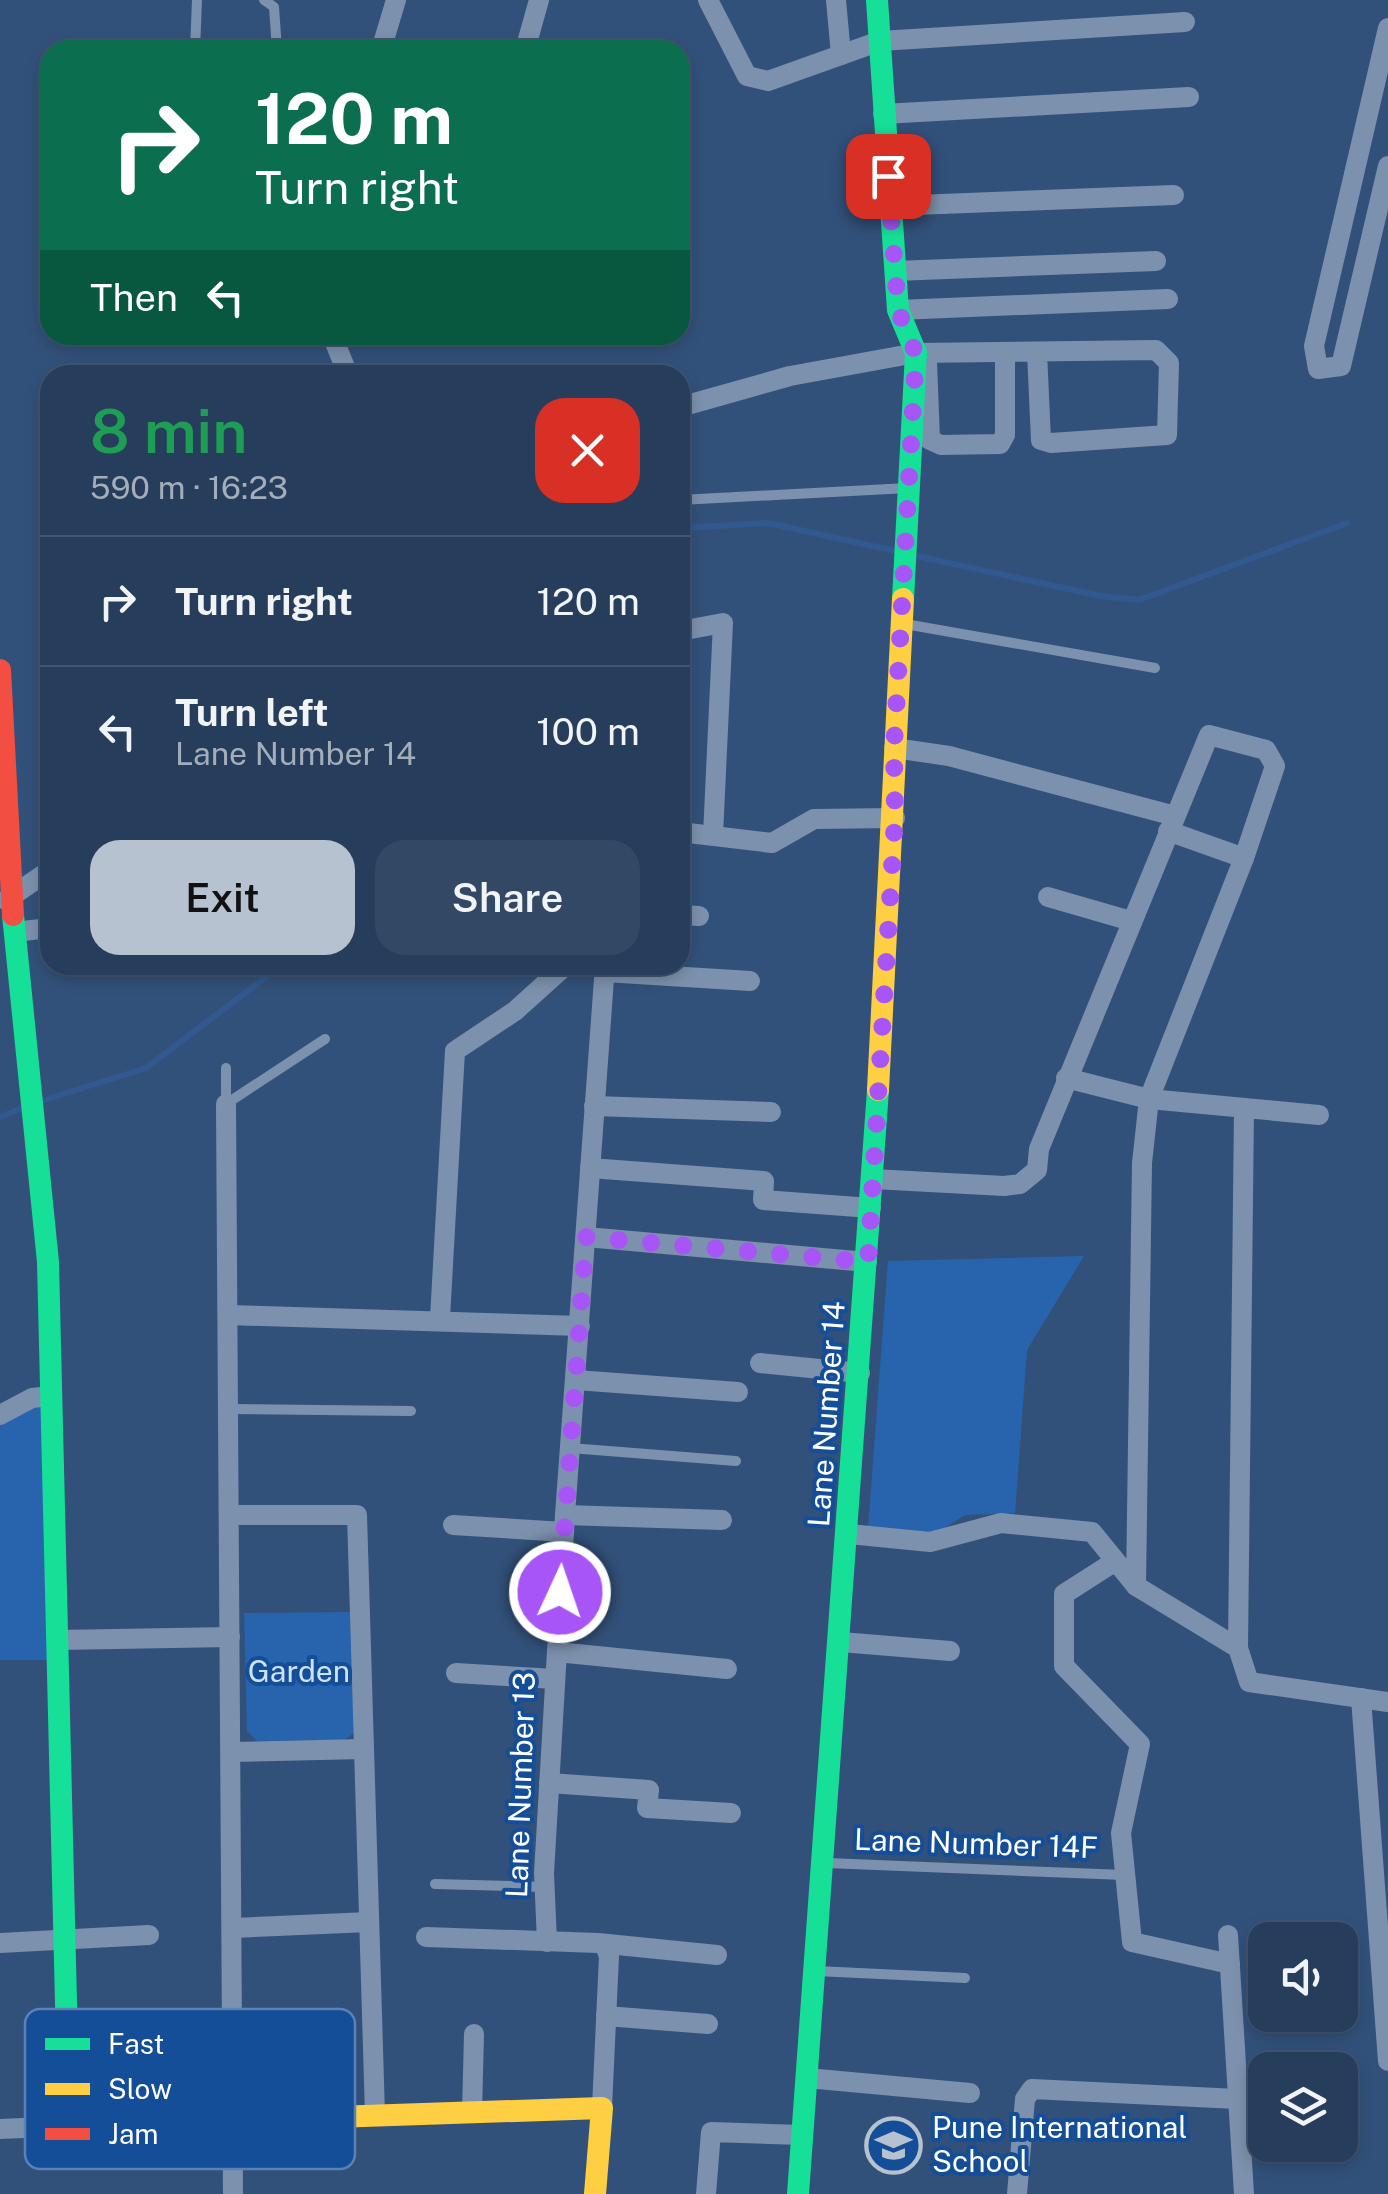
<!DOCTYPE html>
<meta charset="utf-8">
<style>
:root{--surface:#263d5c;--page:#324865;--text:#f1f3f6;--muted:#a4aebb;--line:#425672;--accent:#b7c2d0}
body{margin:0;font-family:"Public Sans",sans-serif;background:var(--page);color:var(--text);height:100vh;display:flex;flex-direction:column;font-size:38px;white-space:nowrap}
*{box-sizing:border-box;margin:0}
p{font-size:32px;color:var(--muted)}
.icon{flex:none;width:55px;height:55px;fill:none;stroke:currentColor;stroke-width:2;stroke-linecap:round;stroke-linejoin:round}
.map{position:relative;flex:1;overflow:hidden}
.panel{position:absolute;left:40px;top:365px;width:650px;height:610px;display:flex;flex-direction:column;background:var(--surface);border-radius:30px;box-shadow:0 5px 15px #0003,0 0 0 2px var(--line)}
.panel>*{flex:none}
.top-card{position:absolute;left:40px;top:40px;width:650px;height:305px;border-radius:30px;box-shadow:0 5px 15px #0003,0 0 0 2px var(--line);background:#0b6e4f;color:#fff;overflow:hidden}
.controls{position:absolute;left:1248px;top:1922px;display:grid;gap:20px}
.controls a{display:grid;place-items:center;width:110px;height:110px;border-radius:20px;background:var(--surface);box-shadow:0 5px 15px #0003,0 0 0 2px var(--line);font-size:50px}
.pin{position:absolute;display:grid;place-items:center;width:85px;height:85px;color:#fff;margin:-42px;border-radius:20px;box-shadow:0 5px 15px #0006}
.me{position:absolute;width:110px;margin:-55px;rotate:3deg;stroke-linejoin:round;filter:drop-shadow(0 0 8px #0008)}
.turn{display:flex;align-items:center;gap:35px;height:210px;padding:0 50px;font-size:45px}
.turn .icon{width:130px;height:130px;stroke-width:2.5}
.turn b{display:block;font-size:70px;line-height:85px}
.then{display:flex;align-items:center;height:95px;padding:0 50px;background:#0003;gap:20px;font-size:38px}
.round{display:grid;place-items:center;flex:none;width:105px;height:105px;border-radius:30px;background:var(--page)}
.summary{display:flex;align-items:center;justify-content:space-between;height:170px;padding:0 50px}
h1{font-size:60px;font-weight:600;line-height:75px;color:#1e9e55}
.action{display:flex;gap:20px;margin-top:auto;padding:20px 50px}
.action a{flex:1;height:115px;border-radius:30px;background:var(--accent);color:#111;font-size:40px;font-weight:600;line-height:115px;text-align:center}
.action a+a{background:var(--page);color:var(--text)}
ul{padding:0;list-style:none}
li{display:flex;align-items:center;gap:30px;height:130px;padding:0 50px;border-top:2px solid var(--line)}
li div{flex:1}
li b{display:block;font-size:38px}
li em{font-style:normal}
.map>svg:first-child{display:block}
.green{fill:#2864ae}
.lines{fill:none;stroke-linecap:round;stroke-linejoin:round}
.stream{stroke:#31598f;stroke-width:6}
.lane{stroke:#7c91ad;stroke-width:10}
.street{stroke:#7c91ad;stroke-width:20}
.fast{stroke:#16e098;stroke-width:22}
.slow{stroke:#ffcf43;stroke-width:22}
.jam{stroke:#f24e42;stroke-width:22}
.route{stroke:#a855f7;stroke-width:18;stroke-dasharray:0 32.4}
.labels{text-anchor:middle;stroke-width:8;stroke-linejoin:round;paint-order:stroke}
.street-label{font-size:30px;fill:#fff;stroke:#144d98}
.park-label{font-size:30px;fill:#cee3fd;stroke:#144d98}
.poi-label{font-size:30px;fill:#fff;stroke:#144d98;text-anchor:start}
.key{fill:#144d98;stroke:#5a82b7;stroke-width:2.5}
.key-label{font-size:28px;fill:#fff}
</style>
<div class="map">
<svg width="1388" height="2194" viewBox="0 0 1388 2194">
<rect width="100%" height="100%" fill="#32517a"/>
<!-- green -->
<g class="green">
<polygon points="1084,1256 1027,1350 1015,1513 965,1515 935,1534 868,1529 888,1261"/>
<polygon points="48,1399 51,1660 0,1660 0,1419"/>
<polygon points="350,1612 354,1733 344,1740 257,1741 247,1731 244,1613"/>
</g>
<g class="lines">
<!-- stream -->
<g class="stream">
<polyline points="680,528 768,523 900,552"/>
<polyline points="912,555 1101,596 1139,600 1347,523"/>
<polyline points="38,1102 146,1068 282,965"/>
<polyline points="0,1117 22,1108"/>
</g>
<!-- lane -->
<g class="lane">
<polyline points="264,0 274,7 277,50"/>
<polyline points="195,50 197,0"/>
<polyline points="680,500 908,488"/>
<polyline points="905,624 1155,668"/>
<polyline points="226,1068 226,1104"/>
<polyline points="226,1104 325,1039"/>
<polyline points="228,1409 411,1411"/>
<polyline points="570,1448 736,1461"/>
<polyline points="827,1863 1124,1875"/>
<polyline points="435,1884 544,1887"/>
<polyline points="816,1971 965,1978"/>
</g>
<!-- street -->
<g class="street">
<polyline points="708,0 747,76 768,81 880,41 1185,22"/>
<polyline points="836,0 841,55"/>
<polyline points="1388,28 1314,346 1318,369 1341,366 1388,166"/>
<polyline points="381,50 396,0"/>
<polyline points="525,50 539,0"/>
<polyline points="883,114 1189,97"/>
<polyline points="890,206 1174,195"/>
<polyline points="895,271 1156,261"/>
<polyline points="898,310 1168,299"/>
<polyline points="332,335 348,375"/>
<polyline points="927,362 930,440 941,445 1000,444 1005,435 1005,352"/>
<polyline points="680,407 790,376 916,353 1156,350 1169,363 1167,435 1051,443 1041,440 1037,352"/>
<polyline points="680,631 723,623 713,835"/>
<polyline points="894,748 949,756 1175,816"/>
<polyline points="1168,831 1244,858"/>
<polyline points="680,832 772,843 814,819 895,818"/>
<polyline points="1048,897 1131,921"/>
<polyline points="6,900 50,870"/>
<polyline points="680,915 699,916"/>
<polyline points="14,932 50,928"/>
<polyline points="605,972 750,981"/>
<polyline points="1066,1078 1149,1099 1319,1115"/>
<polyline points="226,1104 233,2194"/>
<polyline points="594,1106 771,1112"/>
<polyline points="590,1168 764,1181 763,1200 871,1208"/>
<polyline points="873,1179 1004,1186 1020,1184 1037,1170 1039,1149 1209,735 1266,750 1275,766 1244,858 1149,1099 1142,1163 1136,1586"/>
<polyline points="586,1237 867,1262"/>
<polyline points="228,1315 580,1326"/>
<polyline points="440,1318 455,1051 515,1011 566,965"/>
<polyline points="760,1363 860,1373"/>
<polyline points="576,1380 738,1392"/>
<polyline points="0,1415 32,1398 52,1396"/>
<polyline points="229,1515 357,1515 375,2115"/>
<polyline points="565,1515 722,1520"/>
<polyline points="453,1525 564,1532"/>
<polyline points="849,1534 930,1542 1001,1523 1092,1532 1136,1586 1238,1648 1249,1682 1388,1702"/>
<polyline points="1114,1562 1064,1594 1064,1666 1140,1744 1121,1833 1132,1942 1230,1964"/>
<polyline points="57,1640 230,1637"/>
<polyline points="841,1642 950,1651"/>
<polyline points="1238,1648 1244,1109"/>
<polyline points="557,1652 727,1669"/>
<polyline points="456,1673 555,1679"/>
<polyline points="1361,1698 1388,2061"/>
<polyline points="231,1752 364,1749"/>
<polyline points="549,1783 649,1790 647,1808 731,1813"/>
<polyline points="233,1928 369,1922"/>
<polyline points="1228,1935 1244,2194"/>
<polyline points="426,1937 598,1943 717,1955"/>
<polyline points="547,1942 544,1873 565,1515 605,965"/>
<polyline points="0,1943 149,1935"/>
<polyline points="606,2016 708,2024"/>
<polyline points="807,2078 970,2093"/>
<polyline points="602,2108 609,1956 605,1946"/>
<polyline points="472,2113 474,2034"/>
<polyline points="0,2129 69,2126"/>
<polyline points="706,2194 711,2132 802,2135"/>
<polyline points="1017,2194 1025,2099 1032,2089 1237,2099"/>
</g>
<!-- fast -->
<g class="fast">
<polyline points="877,0 898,310 916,353 903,599"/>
<polyline points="13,915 48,1262 69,2126 158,2123"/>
<polyline points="798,2194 878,1090"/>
</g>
<!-- slow -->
<g class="slow">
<polyline points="878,1090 903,599"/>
<polyline points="158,2123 602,2108 595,2194"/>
</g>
<!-- jam -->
<polyline class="jam" points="0,670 13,915"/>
</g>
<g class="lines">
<!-- route -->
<polyline class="route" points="560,1592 586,1237 868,1262 895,818 894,748 916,354 898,310 888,176"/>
</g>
<!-- icons -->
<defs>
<symbol id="school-ring" viewBox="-11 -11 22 22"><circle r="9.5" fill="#144d98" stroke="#b7c2d0" stroke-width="1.5"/><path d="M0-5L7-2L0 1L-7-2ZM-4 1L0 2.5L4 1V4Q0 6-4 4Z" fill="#b7c2d0"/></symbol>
</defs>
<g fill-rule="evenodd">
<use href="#school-ring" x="862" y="2114" width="63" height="63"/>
</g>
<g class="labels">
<!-- street labels -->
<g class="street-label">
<text transform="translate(827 1414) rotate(-86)" y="10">Lane Number 14</text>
<text transform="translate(521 1785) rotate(-88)" y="10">Lane Number 13</text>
<text transform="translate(976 1844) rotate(2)" y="10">Lane Number 14F</text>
</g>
<!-- park labels -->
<g class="park-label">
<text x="299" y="1682">Garden</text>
</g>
<!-- poi labels -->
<g class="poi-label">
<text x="932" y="2138">Pune International<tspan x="932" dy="34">School</tspan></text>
</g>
</g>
<!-- legend -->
<rect x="25" y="2009" width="330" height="160" rx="15" class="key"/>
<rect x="45" y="2038" width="45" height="12" fill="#16e098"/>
<rect x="45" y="2083" width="45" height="12" fill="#ffcf43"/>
<rect x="45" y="2128" width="45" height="12" fill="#f24e42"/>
<g class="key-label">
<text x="108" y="2054">Fast</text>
<text x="108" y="2099">Slow</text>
<text x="108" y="2144">Jam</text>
</g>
</svg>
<div class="controls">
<a><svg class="icon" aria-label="sound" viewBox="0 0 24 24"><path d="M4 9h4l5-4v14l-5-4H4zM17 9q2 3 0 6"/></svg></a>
<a><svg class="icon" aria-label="layers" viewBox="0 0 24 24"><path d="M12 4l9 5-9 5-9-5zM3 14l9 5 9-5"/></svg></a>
</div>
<div class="pin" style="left:888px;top:176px;background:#d93025"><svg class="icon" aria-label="arrive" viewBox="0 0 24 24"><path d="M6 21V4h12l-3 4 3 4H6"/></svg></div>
<svg class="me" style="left:560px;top:1592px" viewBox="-20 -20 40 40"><circle r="17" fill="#a855f7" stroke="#fff" stroke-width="3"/><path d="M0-11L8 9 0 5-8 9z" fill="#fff"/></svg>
<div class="top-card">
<div class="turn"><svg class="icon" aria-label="right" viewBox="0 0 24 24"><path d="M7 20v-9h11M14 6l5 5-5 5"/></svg><div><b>120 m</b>Turn right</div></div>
<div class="then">Then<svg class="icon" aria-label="left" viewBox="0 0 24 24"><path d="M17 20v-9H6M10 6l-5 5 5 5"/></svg></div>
</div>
<section class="panel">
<div class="summary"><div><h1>8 min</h1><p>590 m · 16:23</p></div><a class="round" style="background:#d93025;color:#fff"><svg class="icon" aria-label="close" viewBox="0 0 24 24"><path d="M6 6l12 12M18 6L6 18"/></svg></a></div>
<ul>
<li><svg class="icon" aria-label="right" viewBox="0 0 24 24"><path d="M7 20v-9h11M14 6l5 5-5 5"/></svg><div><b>Turn right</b></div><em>120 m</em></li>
<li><svg class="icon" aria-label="left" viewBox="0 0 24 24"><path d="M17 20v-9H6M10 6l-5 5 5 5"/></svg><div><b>Turn left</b><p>Lane Number 14</p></div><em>100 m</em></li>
</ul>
<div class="action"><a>Exit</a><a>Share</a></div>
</section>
</div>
